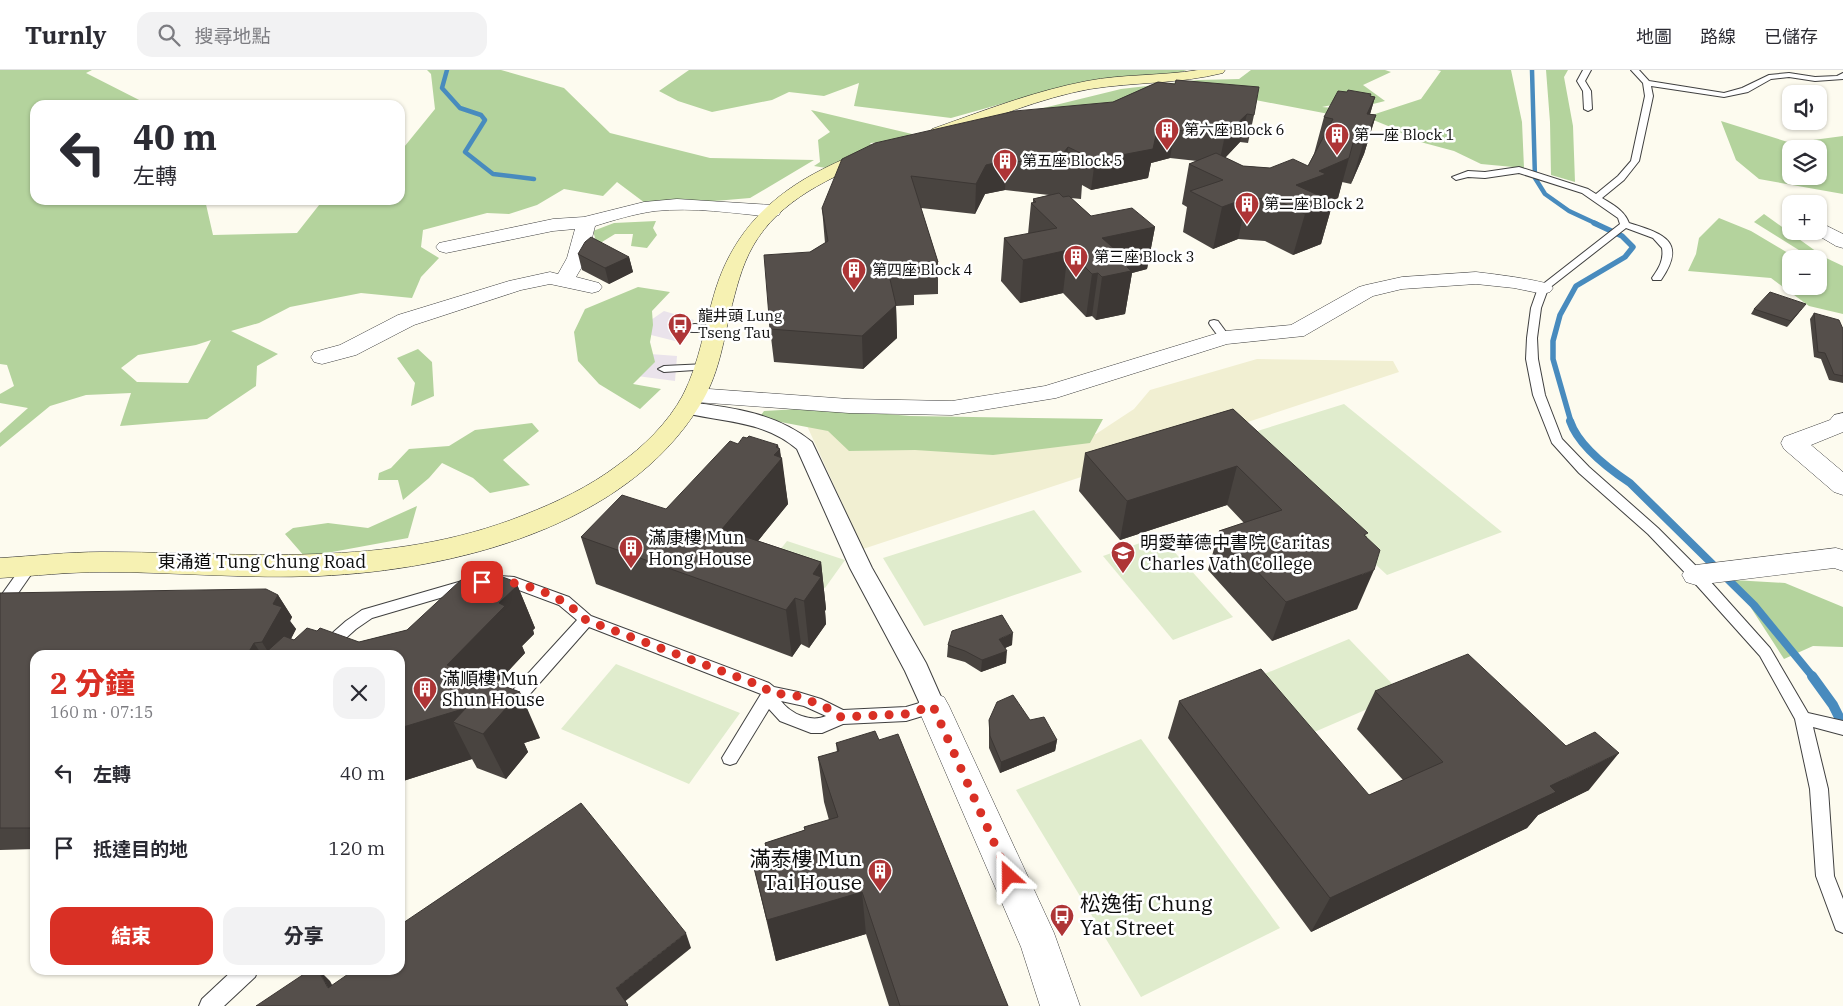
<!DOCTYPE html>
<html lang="zh-TW">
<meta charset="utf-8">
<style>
:root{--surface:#fff;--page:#f2f2f3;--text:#2b2b33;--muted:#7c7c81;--line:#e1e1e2;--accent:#d93025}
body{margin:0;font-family:"IBM Plex Serif","Noto Sans TC",serif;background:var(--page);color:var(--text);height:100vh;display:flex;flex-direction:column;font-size:19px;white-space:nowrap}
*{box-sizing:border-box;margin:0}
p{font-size:16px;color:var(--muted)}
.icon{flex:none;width:28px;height:28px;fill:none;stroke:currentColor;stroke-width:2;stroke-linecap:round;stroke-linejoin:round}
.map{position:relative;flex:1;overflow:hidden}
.side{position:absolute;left:30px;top:580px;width:375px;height:325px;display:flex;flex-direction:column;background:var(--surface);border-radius:15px;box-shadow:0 1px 4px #0004}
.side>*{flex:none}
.banner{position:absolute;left:30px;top:30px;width:375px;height:105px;border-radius:15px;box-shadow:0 1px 4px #0004;background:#fff;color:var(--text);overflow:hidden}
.tools{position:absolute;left:1782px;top:15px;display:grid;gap:10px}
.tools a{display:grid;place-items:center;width:45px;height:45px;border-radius:10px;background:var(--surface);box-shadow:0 1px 4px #0004;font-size:25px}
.pin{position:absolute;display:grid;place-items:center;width:42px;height:42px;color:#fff;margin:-21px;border-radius:10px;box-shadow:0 2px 8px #0006}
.me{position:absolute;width:55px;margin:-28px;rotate:336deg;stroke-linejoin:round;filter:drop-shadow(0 0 4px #0008)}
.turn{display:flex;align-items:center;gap:18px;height:105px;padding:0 20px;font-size:22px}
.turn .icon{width:65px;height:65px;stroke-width:2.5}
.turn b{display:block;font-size:35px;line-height:42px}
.round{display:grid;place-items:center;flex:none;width:52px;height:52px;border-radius:15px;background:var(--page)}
.headline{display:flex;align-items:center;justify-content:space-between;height:85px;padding:0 20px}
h1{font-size:30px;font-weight:800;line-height:38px;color:var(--accent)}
.action{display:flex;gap:10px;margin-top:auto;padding:10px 20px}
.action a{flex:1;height:58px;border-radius:15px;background:var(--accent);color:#fff;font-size:20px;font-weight:800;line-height:58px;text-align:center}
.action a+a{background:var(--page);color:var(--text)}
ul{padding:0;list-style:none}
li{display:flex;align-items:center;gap:15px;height:75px;padding:0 20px}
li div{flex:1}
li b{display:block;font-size:19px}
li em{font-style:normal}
header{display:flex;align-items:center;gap:30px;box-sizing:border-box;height:70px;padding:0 25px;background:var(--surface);border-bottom:1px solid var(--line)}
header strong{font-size:24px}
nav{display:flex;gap:28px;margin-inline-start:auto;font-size:18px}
.search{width:350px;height:45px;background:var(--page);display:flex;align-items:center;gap:12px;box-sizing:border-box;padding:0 18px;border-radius:15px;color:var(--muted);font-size:19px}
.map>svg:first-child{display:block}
.industrial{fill:#eae3eb}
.farmland{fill:#f1efd2}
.forest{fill:#b4d39d;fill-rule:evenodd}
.pitch{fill:#e0eccd}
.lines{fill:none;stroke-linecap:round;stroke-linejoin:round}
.stream-far3{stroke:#488bbe;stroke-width:4.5}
.stream-far2{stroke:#488bbe;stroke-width:5.5}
.stream-far1{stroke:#488bbe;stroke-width:8}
.stream{stroke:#488bbe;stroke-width:10}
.service-casing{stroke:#404040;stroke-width:2}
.pedestrian-casing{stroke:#404040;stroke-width:2}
.minor-casing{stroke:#404040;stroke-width:1}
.secondary-casing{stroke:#2f2f2f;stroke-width:1}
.service{fill:#fff;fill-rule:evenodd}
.pedestrian{fill:#fff;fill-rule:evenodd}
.minor{fill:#fff;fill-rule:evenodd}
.secondary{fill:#f6f1b2;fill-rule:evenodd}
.wall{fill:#494440}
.shaded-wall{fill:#3c3734}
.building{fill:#554f4b;stroke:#3c3734}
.route{stroke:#d93025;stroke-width:9;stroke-dasharray:0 16.2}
.labels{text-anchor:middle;stroke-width:5;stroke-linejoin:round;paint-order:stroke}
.far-poi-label{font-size:15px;fill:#0d0d0d;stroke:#fff;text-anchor:start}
.poi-label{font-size:18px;fill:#0d0d0d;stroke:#fff;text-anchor:start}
.street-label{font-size:18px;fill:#0d0d0d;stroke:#fff}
.near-poi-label{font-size:21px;fill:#0d0d0d;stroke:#fff;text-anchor:end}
</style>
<header>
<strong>Turnly</strong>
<div class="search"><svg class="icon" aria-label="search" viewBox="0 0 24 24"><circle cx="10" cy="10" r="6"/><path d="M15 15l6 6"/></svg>搜尋地點</div>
<nav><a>地圖</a><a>路線</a><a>已儲存</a></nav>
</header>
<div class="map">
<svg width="1843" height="936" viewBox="0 0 1843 936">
<rect width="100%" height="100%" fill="#fdfbef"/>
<!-- industrial -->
<g class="industrial">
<polygon points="664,241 694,250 679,272 635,261"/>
<polygon points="637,283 677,286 675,311 637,306"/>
</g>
<!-- farmland -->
<polygon class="farmland" points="1257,289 1393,291 1399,302 863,479 803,347 1073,364 1096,364 1134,339 1150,320"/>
<!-- forest -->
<g class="forest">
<path d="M0,0H92L86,3L149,35H35V130H205L213,165L297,163L323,130H400V82L435,39L431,4L427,0H501L564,18L610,63L710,88L814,90L750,128L703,132L653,139L617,112L603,126L564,119L537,135L509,144L487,143L423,160L421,177L439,188L421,207L412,228L361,223L290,237L259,253L231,261L278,284L257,296L256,316L207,349L120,356L131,323L86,325L50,336L0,377V363L28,338L0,333V324L14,316L7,295L0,294ZM211,270L188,313L137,312L121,298L138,285L196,275Z"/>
<polygon points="689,0 1187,0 1178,3 1066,16 951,48 854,36 859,13 824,26 789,22 772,30 712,42 678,31 659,21"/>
<polygon points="1251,0 1385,0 1391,2 1363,15 1385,31 1369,35 1342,33 1322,37 1358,40 1329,44 1245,28 1115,32 1027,42 1121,19 1198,10 1239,9"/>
<polygon points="1437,0 1511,0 1522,52 1524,98 1481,94 1454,81 1413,70 1393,58 1366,47 1421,29 1441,1"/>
<polygon points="1546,0 1568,0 1564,7 1573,56 1575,112 1551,105 1550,52"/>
<polygon points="811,40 912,64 907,70 870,73 875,80 826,98 814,96 820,92 818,70 830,62"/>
<path d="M1721,51L1791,73L1843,66V124L1759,109L1736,90ZM1791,79H1819V106H1791Z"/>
<polygon points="1764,144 1824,187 1843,196 1843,244 1809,236 1771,208 1688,201 1696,184 1699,168 1719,148 1751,161 1798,189 1791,189 1791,216 1819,216 1819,189 1800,189 1810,187 1754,152"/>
<polygon points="656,151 653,158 657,165 647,178 631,176 633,164 615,164 597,175 593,161 614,153"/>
<polygon points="638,217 670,222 652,241 653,255 650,272 655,292 633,314 661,319 640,339 599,314 578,291 574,262 585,239"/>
<polygon points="418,279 432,292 434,326 411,336 415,313 397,288"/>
<polygon points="816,338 910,346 1103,349 1090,373 993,385 915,380 849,381 828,361 759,348 764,341"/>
<polygon points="532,353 539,361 503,390 530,415 490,423 473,408 442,393 429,408 403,430 398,410 378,410 379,403 391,398 409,379 449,376 475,360"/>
<polygon points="417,436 408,468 305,487 285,464 293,458 328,453 368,458"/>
<polygon points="1733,510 1785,513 1843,537 1843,577 1813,576 1784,589"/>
</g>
<!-- pitch -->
<g class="pitch">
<polygon points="1344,334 1502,462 1387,505 1238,367"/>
<polygon points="1034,440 1082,502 924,556 883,488"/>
<polygon points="1160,466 1233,547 1173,570 1103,486"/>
<polygon points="787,471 845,490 825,518 766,498"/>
<polygon points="1349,569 1402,624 1296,670 1245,612"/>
<polygon points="616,594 740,643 689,714 561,659"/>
<polygon points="1141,669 1280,858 1141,927 1016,720"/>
</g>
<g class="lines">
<!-- stream-far3 -->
<g class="stream-far3">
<polyline points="447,0 442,18 460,38 481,45 485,50 465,82 493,104 534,109"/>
<polyline points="1532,0 1535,108 1545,124 1569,141 1597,154"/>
</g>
<!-- stream-far2 -->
<polyline class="stream-far2" points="1571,352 1553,289 1553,271 1560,245 1576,216 1625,187 1633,177 1622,166 1594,153"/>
<!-- stream-far1 -->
<path class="stream-far1" d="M1570,351C1578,375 1609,399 1630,413L1754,535L1813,607"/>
<!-- stream -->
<polyline class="stream" points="1812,606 1833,635 1843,655"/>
<defs>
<g id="service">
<polygon points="1583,0 1591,0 1585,11 1591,21 1592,39 1588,41 1584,39 1583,21 1577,11"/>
<path d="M1631,0H1639L1649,11L1724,23L1742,18L1769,5L1789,3L1815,7L1837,6L1843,3V9L1815,11L1789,7L1771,9L1748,22L1724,27L1651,16L1653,26L1639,91L1624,110L1602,128C1613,135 1624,140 1629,153C1665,164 1687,172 1661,210H1653L1652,208C1659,198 1664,190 1662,178L1653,168L1626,158L1548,219L1541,238L1537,268L1538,289L1545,325L1562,369L1589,397L1658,458L1701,501L1770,578L1808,643L1843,651V665L1813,657L1828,719L1834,806L1843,829V863L1836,860L1816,806L1810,719L1795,649L1760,586L1691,509L1648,464L1579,403L1552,373L1533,325L1526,289L1527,268L1531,238L1538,218L1620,154L1618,148L1582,123L1519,103L1485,108L1468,107L1456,110L1452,107L1468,101L1485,102L1519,97L1588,119L1596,124L1618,106L1631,91L1645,26L1643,13Z"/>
<polygon points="1214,250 1218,251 1229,266 1230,268 1229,270 1221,270 1210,255 1209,253 1210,251"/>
<path d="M695,254L716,256L721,259C717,263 678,263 674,259L679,256Z"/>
<polygon points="706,294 712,297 710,299 664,302 658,299 664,296"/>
<polygon points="30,491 35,492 37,496 5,542 0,543 0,527 25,492"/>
<path d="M500,506L514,507L569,527L591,546L769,613L774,617L798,622L821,629L843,640L906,637L933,629L939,631L941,636L939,641L906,651L843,654L822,663H811L780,651L769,639L736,693L730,695L724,693L722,688L761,624L589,557L515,641L509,643L503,641L501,636L503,631L577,550L559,535L508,516L495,515L493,511L495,507ZM781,631L804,636L826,646C811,653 791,644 781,631Z"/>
<polygon points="469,509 474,510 476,514 474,518 372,548 356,559 327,585 309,585 312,581 346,551 362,540"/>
<polygon points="233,900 258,900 255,907 224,936 199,936 202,929"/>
</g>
<path id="pedestrian" d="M687,332C730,337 777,343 812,372L872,498L926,593L945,636L942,643L933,646L924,643L905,601L850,498L797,379C763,350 721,352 680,342L678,338L680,334Z"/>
<g id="minor">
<path d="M677,129L772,135L779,137L781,141L779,145L772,147C733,143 694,137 655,141C634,144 614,150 595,156L587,188L576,207L599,213L602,217L599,221L592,223L550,214L521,220L414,255L356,285L322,294L314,292L311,287L314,282L340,275L398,245L509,211L550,202L558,204L567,188L575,159L553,161L446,183L439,181L436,177L439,173L553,149L584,147L644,132Z"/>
<polygon points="1821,153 1843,164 1843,178 1836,176 1814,163 1813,161 1819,161 1819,154"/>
<path d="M1476,202C1501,205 1526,208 1550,214L1553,218L1550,222L1543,224L1514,218L1476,214L1402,219L1373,226L1304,266L1227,274L1056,328L952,345L849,343L695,332L687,330L683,325L687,320L695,318L849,329L952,331L1045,316L1225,261L1291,255L1359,217L1366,215L1402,207Z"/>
<polygon points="1843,343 1843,362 1811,375 1843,402 1843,425 1834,422 1784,379 1781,373 1784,367 1830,350 1834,345"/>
<polygon points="1836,478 1843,480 1843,501 1834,498 1696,515 1686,512 1682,505 1686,498 1696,495"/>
<polygon points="933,623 944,627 949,636 1054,863 1080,936 1040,936 1021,877 917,636 922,627"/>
</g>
<g id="secondary">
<path d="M1198,0H1225L1223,3C1179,14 1134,12 1090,19C1040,28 992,49 944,65H932L930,62L932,59C983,41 1034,21 1087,11C1123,4 1161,6 1198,0Z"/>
<path d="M873,79L879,80L881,84L879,88C832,106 779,130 753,176C741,197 736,220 730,243C723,274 718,307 700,335C626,457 454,500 319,506C247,509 175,502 103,502C68,502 34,506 0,508V488C34,486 68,482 101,482C246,482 386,500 524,445C557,432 589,417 618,395C643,377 668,353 683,325C700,292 705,253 716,218C734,162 771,125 823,99C839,91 856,83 873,79Z"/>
</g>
</defs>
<!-- service casing -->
<use href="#service" class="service-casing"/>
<!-- pedestrian casing -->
<use href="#pedestrian" class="pedestrian-casing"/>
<!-- minor casing -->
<use href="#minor" class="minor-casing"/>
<!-- secondary casing -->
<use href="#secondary" class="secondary-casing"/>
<!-- service -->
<use href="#service" class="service"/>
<!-- pedestrian -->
<use href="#pedestrian" class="pedestrian"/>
<!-- minor -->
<use href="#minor" class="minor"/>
<!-- secondary -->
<use href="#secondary" class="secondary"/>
</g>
<!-- wall -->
<g class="wall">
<polygon points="1158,12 1254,45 1248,73 1240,72 1225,88 1243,96 1270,98 1308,96 1314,84 1324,47 1370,26 1375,27 1370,44 1376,45 1364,84 1351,114 1342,112 1338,128 1331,131 1333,132 1321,174 1293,185 1265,171 1238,169 1213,179 1183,162 1187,137 1182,134 1189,94 1197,91 1170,88 1151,93 1148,108 1091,120 1082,115 1081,129 1071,128 1091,146 1155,157 1147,199 1132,203 1125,244 1096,250 1092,246 1086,247 1063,223 1020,233 1001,211 1004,168 1028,164 1031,133 1033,133 1033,129 1049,125 1005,120 985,124 975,144 921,138 938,192 938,224 914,225 914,235 896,236 897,268 863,299 774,292 770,259 810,182 825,173 822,138 1113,32"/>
<polygon points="578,184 629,187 633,202 609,214 582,200"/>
<polygon points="1754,239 1802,239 1787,257 1751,244"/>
<polygon points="1814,243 1843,259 1843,313 1829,310 1821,289 1814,287 1810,249"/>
<polygon points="1233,339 1367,467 1357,539 1272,571 1208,500 1219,461 1244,453 1227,435 1120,470 1079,421 1085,383"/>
<polygon points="738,374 779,378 781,387 788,434 758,471 821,492 826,539 825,541 826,554 809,578 801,574 792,587 596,514 581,467 666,439"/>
<polygon points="479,504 516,512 535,558 533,560 534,564 522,576 525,583 496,614 540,668 524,673 528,682 506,709 477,698 472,689 400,712 400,585 35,585 35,779 0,780 0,523 278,525 292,547 290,551 296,559 291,569 294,570 317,561 359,572 407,560 468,510"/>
<polygon points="948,575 1012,575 1005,578 1006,593 981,602 965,592 947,587"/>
<polygon points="1375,621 1589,720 1538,745 1527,758 1311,862 1168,668 1179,631 1369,725 1403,710 1357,659"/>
<polygon points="989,650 1030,650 1057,670 1055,681 1000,703 989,678"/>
<polygon points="879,670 1008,936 889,936 866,864 776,891 754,798 769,793 765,773 805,760 804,757 829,750 824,732 818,687 837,682 836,673"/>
</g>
<!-- shaded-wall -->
<g class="shaded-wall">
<polygon points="1375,27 1364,65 1367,44"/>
<polygon points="1247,44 1240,72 1219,94 1225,65"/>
<polygon points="1376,45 1364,84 1351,114 1363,74"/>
<polygon points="1175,60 1170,88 1151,93 1148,108 1091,120 1095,90 1156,65"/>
<polygon points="1068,77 1066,97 1064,82"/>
<polygon points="1349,88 1338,128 1316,137 1333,132 1321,174 1293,185 1305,144 1296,115 1319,101"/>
<polygon points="1007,90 1005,120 985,124 975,144 976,114 986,95"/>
<polygon points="1247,128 1238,169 1213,179 1222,137"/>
<polygon points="1155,157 1147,199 1132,203 1125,244 1096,250 1102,207 1102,168"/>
<polygon points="1068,180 1063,223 1020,233 1023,190"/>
<polygon points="629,187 633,202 609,214 605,198"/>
<polygon points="1098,203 1092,246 1086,247 1092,204"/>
<polygon points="1806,234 1802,239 1787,257 1791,251"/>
<polygon points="896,235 897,268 863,299 862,266"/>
<polygon points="778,375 779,379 780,379 781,389 782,388 788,434 730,505 722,459 774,385 776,377"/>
<polygon points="1237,396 1227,435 1120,470 1127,431"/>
<polygon points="821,492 826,539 825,541 826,554 809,578 804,531 813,504"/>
<polygon points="1374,500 1357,539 1272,571 1286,532"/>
<polygon points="516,512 535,558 533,560 534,564 522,576 525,583 470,642 447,595"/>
<polygon points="278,525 292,547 290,551 296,559 282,585 270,585 262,572 273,534"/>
<polygon points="795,528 801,574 792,587 786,540"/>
<polygon points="1013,563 1012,575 998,581 999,569"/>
<polygon points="254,573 262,585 247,585"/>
<polygon points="1007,581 1006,593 981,602 982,590"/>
<polygon points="520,622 540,668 524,673 528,682 506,709 483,664 491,631"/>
<polygon points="466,638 453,652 472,689 400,712 400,658"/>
<polygon points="1057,670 1055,681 1000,703 1001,692"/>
<polygon points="1619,683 1589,720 1538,745 1527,758 1311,862 1330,828 1550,716"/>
<polygon points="35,750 35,762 30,758"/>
<polygon points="862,822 866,864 776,891 767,850"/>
<polygon points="686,863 691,878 623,933 616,918"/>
<polygon points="318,900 319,900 330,911 342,933 328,918"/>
</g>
<!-- building -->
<g class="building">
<polygon points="1176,10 1259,17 1254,45 1247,44 1225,65 1175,60 1156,65 1153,79 1095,90 1068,77 1064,82 1084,99 1007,90 986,95 976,114 911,106 938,192 911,194 914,203 889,205 896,235 862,266 770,259 764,185 810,182 828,171 822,138 842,89 875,73 1015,41 1113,32 1158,12 1175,14"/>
<polygon points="1348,20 1371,24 1370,26 1375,27 1367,44 1376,45 1363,74 1353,73 1349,88 1319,101 1326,104 1296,115 1333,132 1305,144 1275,129 1247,128 1222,137 1190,121 1223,110 1189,94 1216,83 1243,96 1270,98 1293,89 1308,96 1333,49 1324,47 1338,21 1347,22"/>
<polygon points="1059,123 1063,127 1069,126 1091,146 1132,138 1155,157 1102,168 1133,195 1127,197 1131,201 1102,207 1098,203 1092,204 1068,180 1023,190 1004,168 1057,158 1031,133 1036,132 1033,129"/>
<polygon points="591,167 629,187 605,198 578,184 585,172"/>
<polygon points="1770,222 1806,234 1791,251 1754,239"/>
<polygon points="1814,243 1839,250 1843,259 1843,306 1834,304 1825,283 1818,282"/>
<polygon points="1233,339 1368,463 1364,465 1380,480 1374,500 1286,532 1219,461 1282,440 1237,396 1127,431 1085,383"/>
<polygon points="749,366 778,375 776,377 780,379 774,385 782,388 722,459 821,492 813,504 821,507 804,531 795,528 786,540 581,467 622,425 666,439 730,371 738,374 743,367 747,368"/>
<polygon points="484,500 516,512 512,516 516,517 499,533 505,536 447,595 520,622 491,631 507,637 483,664 453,652 466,638 400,658 400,585 263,585 284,566 294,570 307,558 317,561 320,558 359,572 407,560 463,508 468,510 475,503 479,504"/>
<polygon points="266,519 278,525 273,534 282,537 262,572 254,573 247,585 35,585 35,750 30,758 0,758 0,523"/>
<polygon points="1002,545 1013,563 999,569 1007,581 982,590 965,581 948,575 952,561"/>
<polygon points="1468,584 1566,676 1595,662 1619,683 1550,716 1556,722 1330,828 1179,631 1261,599 1369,725 1443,692 1375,621"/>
<polygon points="1013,625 1030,650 1044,647 1057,670 1001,692 990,666 989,650 997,632"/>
<polygon points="875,661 879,670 898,664 1008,936 900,936 862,822 767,850 754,798 770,793 765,773 805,760 804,757 838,747 818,687 839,681 836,673"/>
<polygon points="581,733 686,863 616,918 628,935 627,936 256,936 310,900 318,900 328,918 354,900 400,900 400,855"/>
</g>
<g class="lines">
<!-- route -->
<path class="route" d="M482,512C516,507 563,525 586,550L764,617L770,623L794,625L824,636L841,647L906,644L933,636L1009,806"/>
</g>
<!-- icons -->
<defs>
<symbol id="building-pin" viewBox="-11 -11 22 30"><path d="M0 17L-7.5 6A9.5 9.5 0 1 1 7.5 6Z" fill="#ae3536" stroke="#fff"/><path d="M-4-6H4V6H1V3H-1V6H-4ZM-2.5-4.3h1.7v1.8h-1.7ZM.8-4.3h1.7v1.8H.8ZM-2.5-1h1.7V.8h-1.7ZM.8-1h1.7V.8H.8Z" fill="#fff"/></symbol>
<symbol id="bus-pin" viewBox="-11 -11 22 30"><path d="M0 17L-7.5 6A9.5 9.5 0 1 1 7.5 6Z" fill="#ae3536" stroke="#fff"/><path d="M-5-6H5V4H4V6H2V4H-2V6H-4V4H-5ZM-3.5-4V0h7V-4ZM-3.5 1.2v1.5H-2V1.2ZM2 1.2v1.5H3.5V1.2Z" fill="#fff"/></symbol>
<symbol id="school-pin" viewBox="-11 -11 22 30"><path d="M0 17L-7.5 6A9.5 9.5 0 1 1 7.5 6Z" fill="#ae3536" stroke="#fff"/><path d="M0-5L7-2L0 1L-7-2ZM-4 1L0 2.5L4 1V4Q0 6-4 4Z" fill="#fff"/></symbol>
</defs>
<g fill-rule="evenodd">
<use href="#building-pin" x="1153" y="46" width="28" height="38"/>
<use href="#building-pin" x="1323" y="51" width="28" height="38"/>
<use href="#building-pin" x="991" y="77" width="28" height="38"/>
<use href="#building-pin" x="1233" y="120" width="28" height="38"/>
<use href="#building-pin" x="1062" y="173" width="28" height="38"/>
<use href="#building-pin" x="840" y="186" width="28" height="38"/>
<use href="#bus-pin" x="666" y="241" width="28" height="38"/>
<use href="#building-pin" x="617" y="464" width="28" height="38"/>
<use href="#school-pin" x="1109" y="469" width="28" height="38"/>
<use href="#building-pin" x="411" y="605" width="28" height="38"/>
<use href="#building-pin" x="866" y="787" width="28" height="38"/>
<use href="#bus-pin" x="1048" y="832" width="28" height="38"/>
</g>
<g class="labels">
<!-- far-poi labels -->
<g class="far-poi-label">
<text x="1184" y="65">第六座 Block 6</text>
<text x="1354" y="70">第一座 Block 1</text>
<text x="1022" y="96">第五座 Block 5</text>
<text x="1264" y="139">第二座 Block 2</text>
<text x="1094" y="192">第三座 Block 3</text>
<text x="872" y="205">第四座 Block 4</text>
<text x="698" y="251">龍井頭 Lung<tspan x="698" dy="17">Tseng Tau</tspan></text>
</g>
<!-- poi labels -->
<g class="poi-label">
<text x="648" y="474">滿康樓 Mun<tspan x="648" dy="21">Hong House</tspan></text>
<text x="1140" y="479">明愛華德中書院 Caritas<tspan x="1140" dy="21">Charles Vath College</tspan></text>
<text x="442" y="615">滿順樓 Mun<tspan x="442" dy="21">Shun House</tspan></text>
</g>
<!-- street labels -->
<g class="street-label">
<text x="262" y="498">東涌道 Tung Chung Road</text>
</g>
<!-- near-poi labels -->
<g class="near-poi-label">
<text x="862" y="796">滿泰樓 Mun<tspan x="862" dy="24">Tai House</tspan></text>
<text x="1080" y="841" text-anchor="start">松逸街 Chung<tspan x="1080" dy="24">Yat Street</tspan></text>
</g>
</g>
</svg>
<div class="tools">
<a><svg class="icon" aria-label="sound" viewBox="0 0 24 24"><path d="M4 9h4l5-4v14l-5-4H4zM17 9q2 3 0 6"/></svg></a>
<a><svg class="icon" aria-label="layers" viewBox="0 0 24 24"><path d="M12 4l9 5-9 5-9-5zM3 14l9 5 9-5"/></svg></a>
<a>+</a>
<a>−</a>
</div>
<div class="pin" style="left:482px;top:512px;background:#d93025"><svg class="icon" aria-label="arrive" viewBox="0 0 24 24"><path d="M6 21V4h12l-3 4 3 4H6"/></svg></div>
<svg class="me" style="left:1009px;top:806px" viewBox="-20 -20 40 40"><path d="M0-17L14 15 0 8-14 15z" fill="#d93025" stroke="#fff" stroke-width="4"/></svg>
<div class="banner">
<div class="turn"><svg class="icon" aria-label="left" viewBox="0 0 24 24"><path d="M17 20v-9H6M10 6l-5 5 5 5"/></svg><div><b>40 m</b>左轉</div></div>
</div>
<section class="side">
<div class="headline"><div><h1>2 分鐘</h1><p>160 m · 07:15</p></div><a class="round"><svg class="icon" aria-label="close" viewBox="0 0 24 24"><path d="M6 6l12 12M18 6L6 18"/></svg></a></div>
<ul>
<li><svg class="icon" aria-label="left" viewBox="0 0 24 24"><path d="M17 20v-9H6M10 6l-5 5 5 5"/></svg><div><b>左轉</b></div><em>40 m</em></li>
<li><svg class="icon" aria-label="arrive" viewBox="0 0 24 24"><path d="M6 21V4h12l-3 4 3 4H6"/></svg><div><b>抵達目的地</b></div><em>120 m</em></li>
</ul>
<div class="action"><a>結束</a><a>分享</a></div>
</section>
</div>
